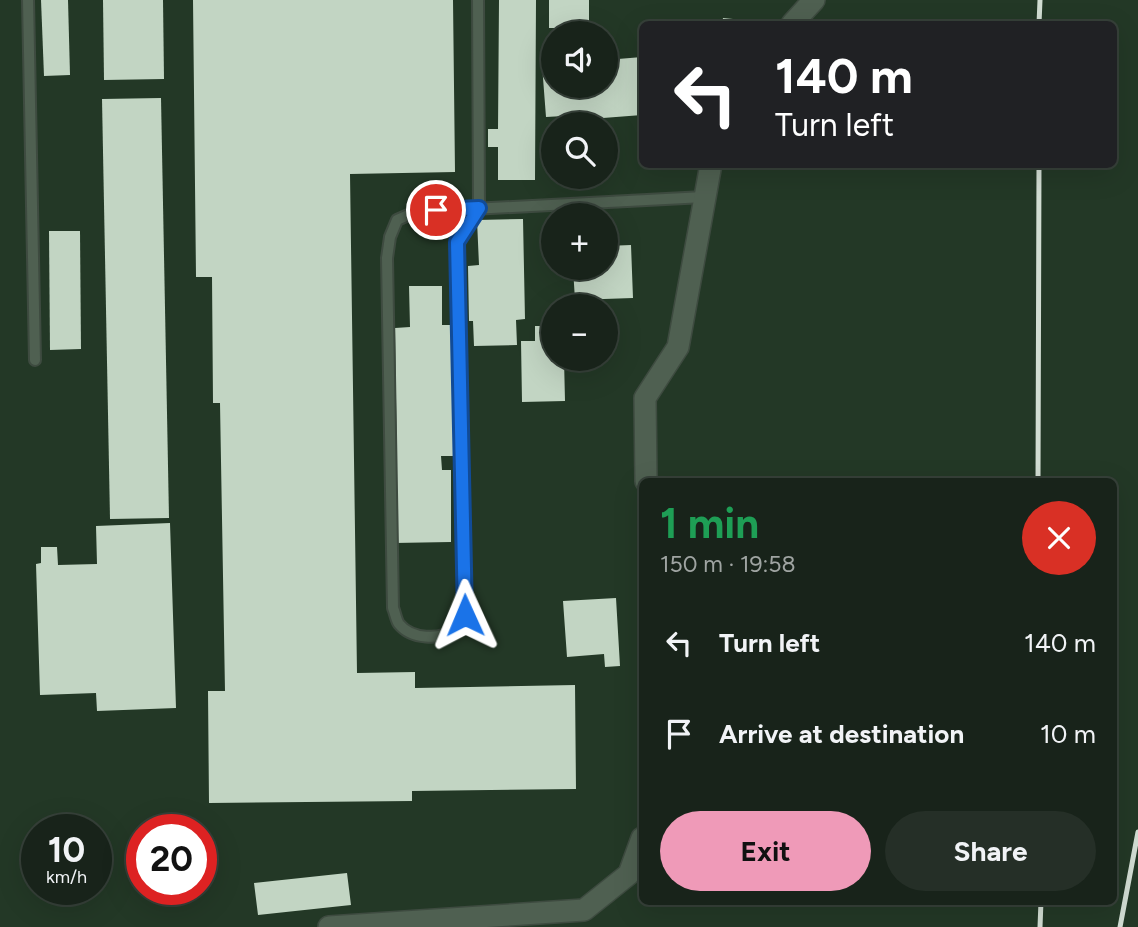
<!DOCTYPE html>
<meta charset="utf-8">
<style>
:root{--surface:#18231a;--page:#252f27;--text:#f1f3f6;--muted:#9fa4a2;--line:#364039;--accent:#ef9ab8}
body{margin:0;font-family:Figtree,sans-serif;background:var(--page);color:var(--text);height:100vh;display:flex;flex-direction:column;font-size:26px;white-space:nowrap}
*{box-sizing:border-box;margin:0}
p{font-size:23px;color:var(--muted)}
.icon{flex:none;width:38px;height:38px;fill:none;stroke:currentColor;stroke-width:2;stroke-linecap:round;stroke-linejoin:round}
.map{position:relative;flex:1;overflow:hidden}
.drawer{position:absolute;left:639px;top:478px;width:478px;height:427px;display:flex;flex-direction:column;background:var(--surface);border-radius:10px;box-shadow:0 7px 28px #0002,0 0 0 2px var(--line)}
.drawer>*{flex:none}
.guide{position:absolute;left:639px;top:21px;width:478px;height:147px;border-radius:10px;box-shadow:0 7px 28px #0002,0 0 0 2px var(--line);background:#202124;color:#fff;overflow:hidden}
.buttons{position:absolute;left:541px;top:21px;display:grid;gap:14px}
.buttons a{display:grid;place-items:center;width:77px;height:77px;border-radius:50%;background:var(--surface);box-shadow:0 7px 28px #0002,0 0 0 2px var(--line);font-size:35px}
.speed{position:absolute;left:21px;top:814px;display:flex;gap:14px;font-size:35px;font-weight:700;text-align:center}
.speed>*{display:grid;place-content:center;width:91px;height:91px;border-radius:50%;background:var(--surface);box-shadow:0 7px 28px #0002,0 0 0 2px var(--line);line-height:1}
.speed small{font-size:18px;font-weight:400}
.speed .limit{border:10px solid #d22;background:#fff;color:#111}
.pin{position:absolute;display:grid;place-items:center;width:60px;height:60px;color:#fff;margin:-30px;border:4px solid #fff;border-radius:50%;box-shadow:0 2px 7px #0007}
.me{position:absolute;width:77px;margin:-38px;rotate:359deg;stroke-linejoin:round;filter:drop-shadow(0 0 5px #0008)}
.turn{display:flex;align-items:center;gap:24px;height:147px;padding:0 21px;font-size:32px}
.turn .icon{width:91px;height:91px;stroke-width:2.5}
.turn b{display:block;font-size:49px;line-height:60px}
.round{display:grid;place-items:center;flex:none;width:74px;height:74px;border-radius:37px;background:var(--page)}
.summary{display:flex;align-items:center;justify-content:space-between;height:119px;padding:0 21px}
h1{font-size:42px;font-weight:700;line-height:52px;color:#1e9e55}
.primary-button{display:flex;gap:14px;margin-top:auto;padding:14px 21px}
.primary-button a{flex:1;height:80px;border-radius:42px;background:var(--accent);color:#111;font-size:28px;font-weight:700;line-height:80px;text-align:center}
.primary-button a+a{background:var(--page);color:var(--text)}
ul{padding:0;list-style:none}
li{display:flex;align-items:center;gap:21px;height:91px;padding:0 21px}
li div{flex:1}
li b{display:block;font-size:26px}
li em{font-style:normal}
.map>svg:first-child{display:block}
.built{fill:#233826;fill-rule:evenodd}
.building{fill:#c2d5c3}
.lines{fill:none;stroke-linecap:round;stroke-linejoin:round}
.lane-casing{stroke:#3e4b40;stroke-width:14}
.street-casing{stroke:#3e4b40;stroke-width:24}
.lane{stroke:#4f6051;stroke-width:10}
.street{stroke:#4f6051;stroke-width:21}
.rail{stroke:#d1dcd2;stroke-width:5}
.route-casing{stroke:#114b97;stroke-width:18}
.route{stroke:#1a73e8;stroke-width:12}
</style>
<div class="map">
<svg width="1138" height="927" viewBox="0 0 1138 927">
<rect width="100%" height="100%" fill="#202f22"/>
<!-- built -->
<path class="built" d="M0,0H1138V927H0ZM642,24H1113V164H642ZM553,33H606V86H553ZM553,124H606V177H553ZM553,215H606V268H553ZM553,306H606V359H553ZM642,481H1113V901H642ZM37,830H96V889H37ZM142,830H201V889H142Z"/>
<!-- building -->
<g class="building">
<polygon points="41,0 68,0 70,75 44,76"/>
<polygon points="103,0 163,0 164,79 104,80"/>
<polygon points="193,0 453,0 455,172 350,174 357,673 415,672 415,688 575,685 576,789 412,791 412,801 209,803 208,691 225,691 220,403 213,403 212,277 196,277"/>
<polygon points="499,0 536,0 535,180 498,180 498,147 488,147 488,129 498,129"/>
<rect x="549" y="0" width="40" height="28"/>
<polygon points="723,18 753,21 753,24 722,24"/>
<polygon points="642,57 642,115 564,121 564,116 546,117 542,65 553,64 553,86 606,86 606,60"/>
<polygon points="161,98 169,518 110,519 102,99"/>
<polygon points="523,219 525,319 516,320 517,345 474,346 473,321 469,321 468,266 479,265 477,220"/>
<polygon points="49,231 80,231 81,349 50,350"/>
<polygon points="631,245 633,298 575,300 573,268 606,268 606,246"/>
<polygon points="409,286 442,286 442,325 458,325 460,456 441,456 442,470 451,470 451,542 394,543 393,469 397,469 395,328 410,327"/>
<polygon points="535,326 553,326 553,359 564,359 565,401 522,402 521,341 535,341"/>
<polygon points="170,523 176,708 97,711 96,693 40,695 36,564 41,563 41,547 57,547 58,565 97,564 96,526"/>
<polygon points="616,598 620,666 605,667 604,654 567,657 563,601"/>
<polygon points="347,873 351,905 258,915 254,883"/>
</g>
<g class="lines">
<defs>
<g id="lane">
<polyline points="28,0 35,360"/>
<path d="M478,0L479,208L457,242L465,615C462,619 459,625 455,629C440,641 411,639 399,624C396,620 395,612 393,608L387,258L390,237L397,220L415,212L704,197"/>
</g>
<g id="street">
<polyline points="792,24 814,0"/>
<polyline points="646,481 645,398 678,347 711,164"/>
<polyline points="329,927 584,910 629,874 642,838"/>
</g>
</defs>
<!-- lane casing -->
<use href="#lane" class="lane-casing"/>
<!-- street casing -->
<use href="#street" class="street-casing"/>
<!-- lane -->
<use href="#lane" class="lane"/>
<!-- street -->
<use href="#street" class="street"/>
<!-- rail -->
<g class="rail">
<polyline points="1039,24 1040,0"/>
<polyline points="1038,481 1039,164"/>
<polyline points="1040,927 1041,901"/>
<polyline points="1120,927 1138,832"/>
</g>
</g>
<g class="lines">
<defs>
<polyline id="route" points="436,210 479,208 457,242 465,615"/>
</defs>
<!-- route casing -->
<use href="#route" class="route-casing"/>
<!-- route -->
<use href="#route" class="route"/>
</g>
</svg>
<div class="buttons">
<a><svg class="icon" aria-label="sound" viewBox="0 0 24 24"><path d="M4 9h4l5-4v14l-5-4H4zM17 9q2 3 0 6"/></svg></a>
<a><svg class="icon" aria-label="search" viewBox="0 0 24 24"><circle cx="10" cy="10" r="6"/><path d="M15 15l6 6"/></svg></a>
<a>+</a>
<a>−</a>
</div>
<div class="speed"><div>10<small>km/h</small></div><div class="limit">20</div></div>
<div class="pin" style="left:436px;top:210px;background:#d93025"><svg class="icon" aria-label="arrive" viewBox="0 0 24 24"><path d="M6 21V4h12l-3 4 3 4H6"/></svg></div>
<svg class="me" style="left:465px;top:615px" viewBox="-20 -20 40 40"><path d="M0-17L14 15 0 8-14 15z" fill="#1a73e8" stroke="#fff" stroke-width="4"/></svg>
<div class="guide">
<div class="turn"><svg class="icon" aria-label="left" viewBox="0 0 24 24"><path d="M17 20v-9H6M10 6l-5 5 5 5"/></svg><div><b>140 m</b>Turn left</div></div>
</div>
<section class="drawer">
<div class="summary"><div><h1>1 min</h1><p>150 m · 19:58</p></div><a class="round" style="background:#d93025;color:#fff"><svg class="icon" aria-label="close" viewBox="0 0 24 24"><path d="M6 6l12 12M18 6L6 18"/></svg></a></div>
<ul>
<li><svg class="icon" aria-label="left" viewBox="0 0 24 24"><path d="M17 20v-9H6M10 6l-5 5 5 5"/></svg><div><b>Turn left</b></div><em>140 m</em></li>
<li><svg class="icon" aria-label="arrive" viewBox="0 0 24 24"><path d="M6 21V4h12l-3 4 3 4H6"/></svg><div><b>Arrive at destination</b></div><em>10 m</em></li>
</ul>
<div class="primary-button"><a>Exit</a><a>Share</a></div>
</section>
</div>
